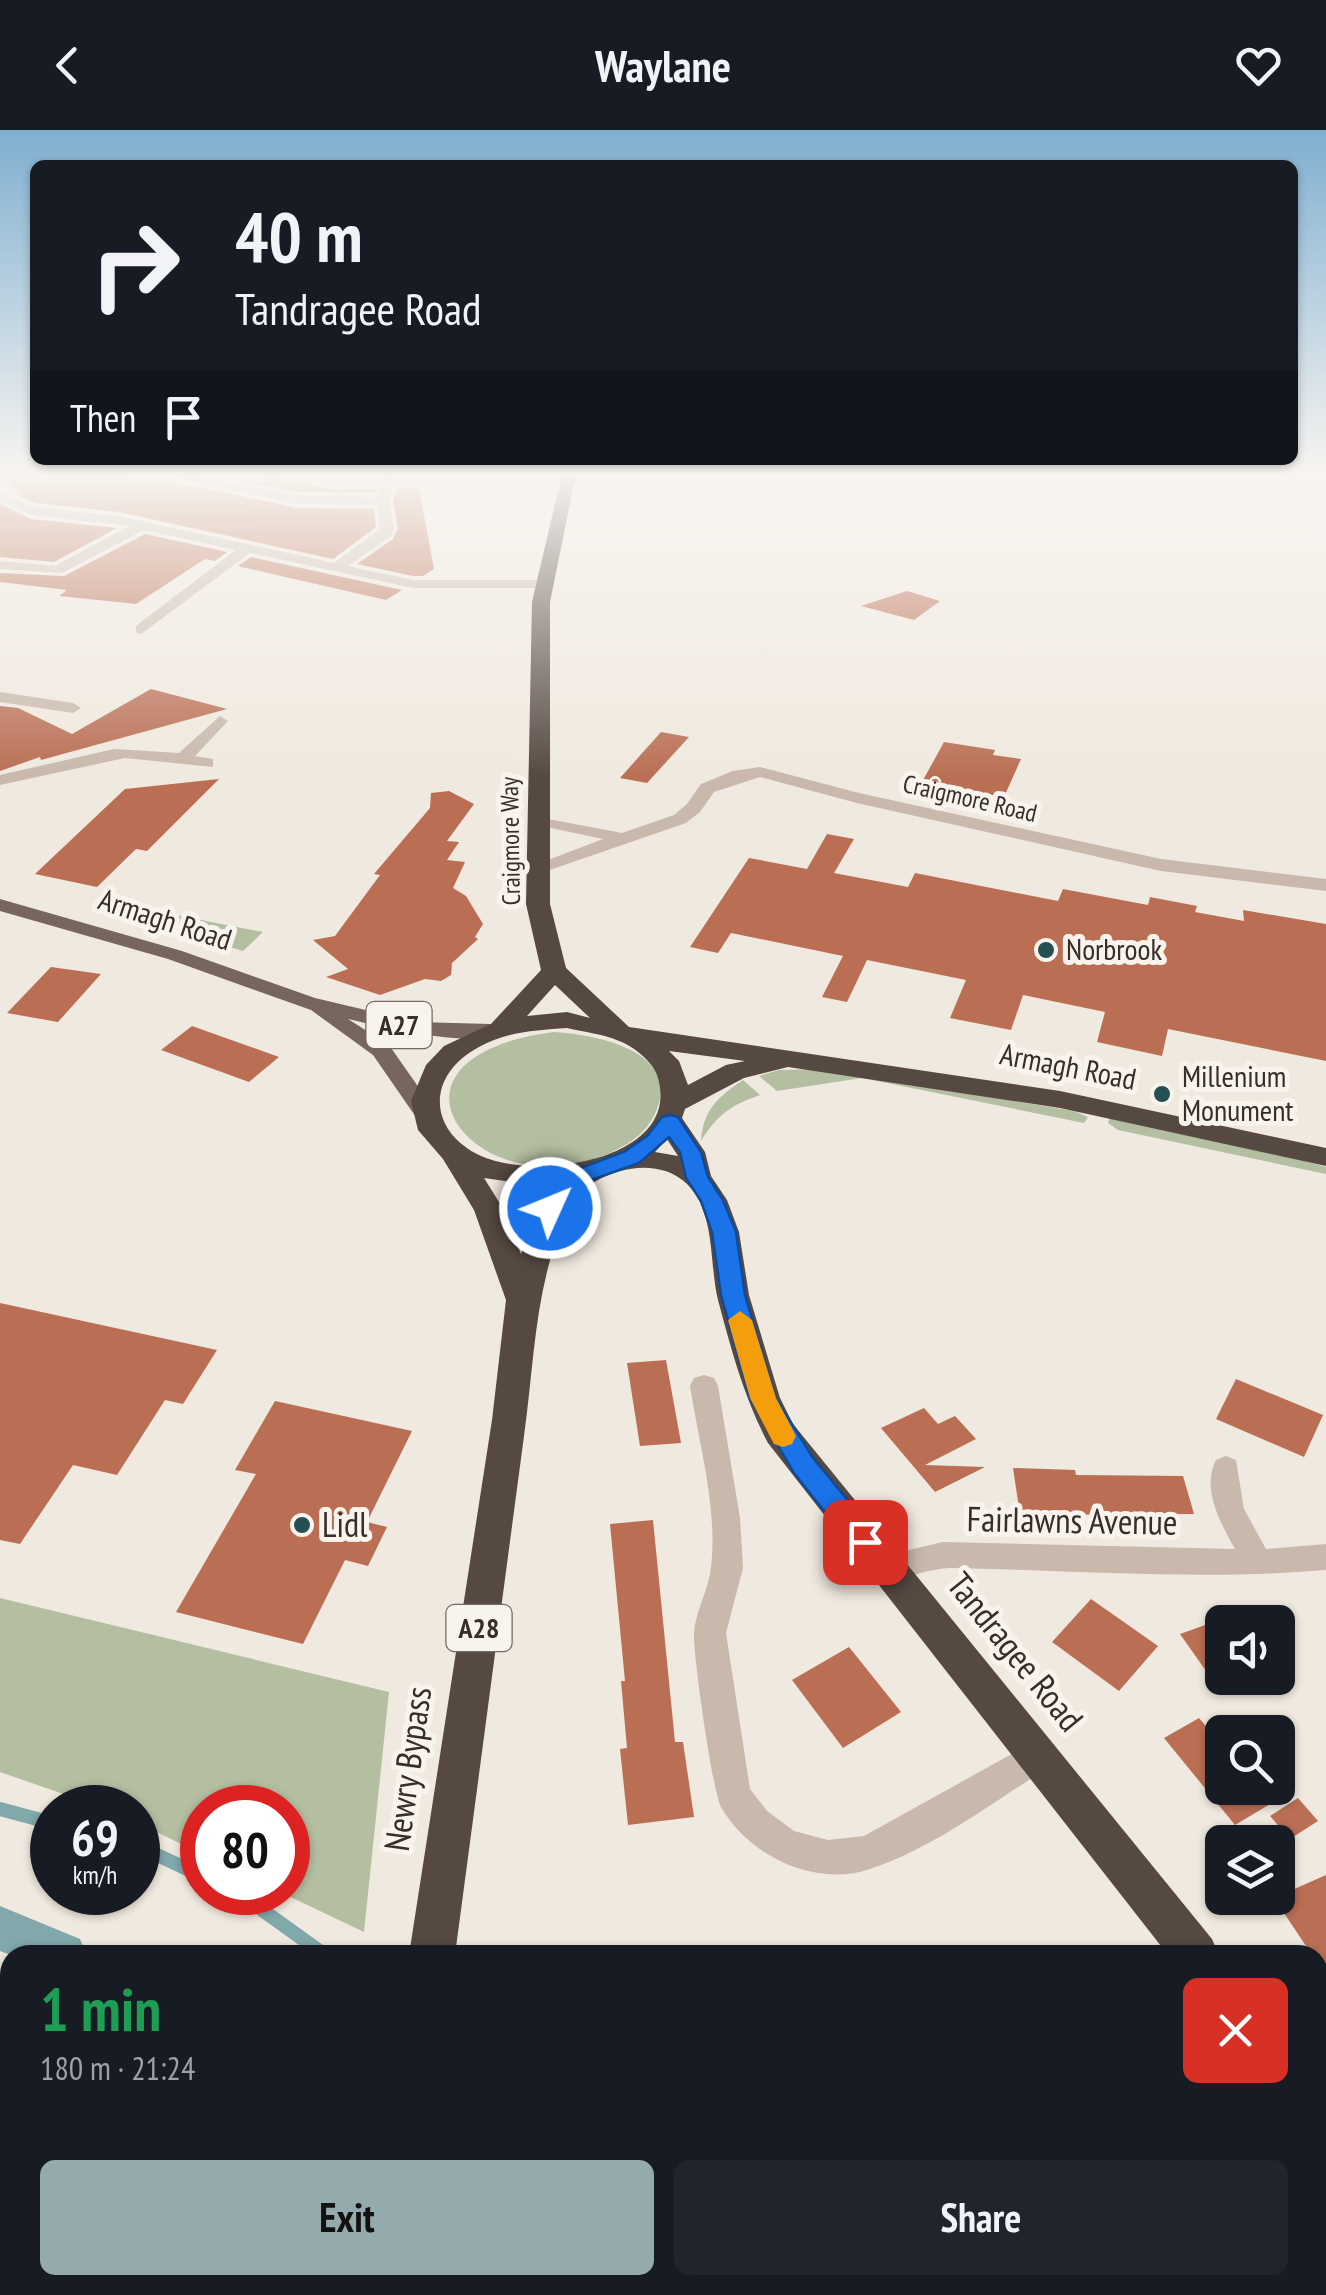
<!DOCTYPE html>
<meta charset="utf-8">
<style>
:root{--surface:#171b24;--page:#20242c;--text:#f1f3f6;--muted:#9ea1a6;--accent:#95aaad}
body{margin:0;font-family:"PT Sans Narrow",sans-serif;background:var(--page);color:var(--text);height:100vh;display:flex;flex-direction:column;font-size:38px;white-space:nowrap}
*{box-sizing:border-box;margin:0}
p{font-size:32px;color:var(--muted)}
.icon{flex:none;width:55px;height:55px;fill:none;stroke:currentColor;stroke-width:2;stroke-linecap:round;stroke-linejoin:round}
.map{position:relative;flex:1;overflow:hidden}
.sheet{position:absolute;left:0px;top:1815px;width:1328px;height:350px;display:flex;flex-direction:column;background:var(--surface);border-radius:30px 30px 0 0;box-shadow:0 2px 8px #0004}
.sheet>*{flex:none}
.banner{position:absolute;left:30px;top:30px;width:1268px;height:305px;border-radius:15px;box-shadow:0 2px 8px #0004;background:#171b24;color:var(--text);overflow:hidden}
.controls{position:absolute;left:1205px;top:1475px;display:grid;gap:20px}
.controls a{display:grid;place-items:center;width:90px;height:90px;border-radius:15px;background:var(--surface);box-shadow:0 2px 8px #0004;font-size:50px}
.speed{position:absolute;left:30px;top:1655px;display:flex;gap:20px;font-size:50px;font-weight:700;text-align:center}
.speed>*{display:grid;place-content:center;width:130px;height:130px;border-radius:50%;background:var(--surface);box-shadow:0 2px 8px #0004;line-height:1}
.speed small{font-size:25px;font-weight:400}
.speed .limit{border:15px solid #d22;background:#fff;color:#111}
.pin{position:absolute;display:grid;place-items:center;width:85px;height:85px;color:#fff;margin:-42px;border-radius:20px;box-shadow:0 5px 15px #0006}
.me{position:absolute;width:110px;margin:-55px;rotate:46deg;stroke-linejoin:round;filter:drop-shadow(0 0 8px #0008)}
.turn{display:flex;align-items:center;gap:35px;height:210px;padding:0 40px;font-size:45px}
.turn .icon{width:130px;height:130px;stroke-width:2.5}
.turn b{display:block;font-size:70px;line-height:85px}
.then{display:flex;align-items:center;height:95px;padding:0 40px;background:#0003;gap:20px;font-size:38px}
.round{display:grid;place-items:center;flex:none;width:105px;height:105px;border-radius:15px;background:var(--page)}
.headline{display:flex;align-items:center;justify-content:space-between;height:170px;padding:0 40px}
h1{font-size:60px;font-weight:800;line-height:75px;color:#1e9e55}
.button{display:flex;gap:20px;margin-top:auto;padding:20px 40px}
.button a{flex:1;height:115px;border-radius:15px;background:var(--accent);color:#111;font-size:40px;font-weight:800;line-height:115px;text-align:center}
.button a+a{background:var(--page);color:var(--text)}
header{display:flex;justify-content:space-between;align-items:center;height:130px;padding:0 40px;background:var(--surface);font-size:45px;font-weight:800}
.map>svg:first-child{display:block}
.green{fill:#b4bea1}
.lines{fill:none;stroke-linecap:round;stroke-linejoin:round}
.stream{stroke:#81a8ab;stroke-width:14}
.canal{fill:#81a8ab;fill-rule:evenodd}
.building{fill:#ba6f54}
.minor{fill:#c8b9ac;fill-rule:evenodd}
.major{fill:#77665d;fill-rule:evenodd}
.highway{fill:#564942;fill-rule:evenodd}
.route{fill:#1a73e8;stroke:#114b97;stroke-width:2.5}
.slow{fill:#f59e0b}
.poi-dot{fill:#245054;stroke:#f8f3ec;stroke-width:4}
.labels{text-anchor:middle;stroke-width:10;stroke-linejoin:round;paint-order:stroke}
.far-street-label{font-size:25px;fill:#362e2a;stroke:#f8f3ec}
.shield{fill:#f8f3ec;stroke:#706964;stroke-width:2.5}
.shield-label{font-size:28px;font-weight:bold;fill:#362e2a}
.street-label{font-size:30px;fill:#362e2a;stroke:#f8f3ec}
.poi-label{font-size:30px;fill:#362e2a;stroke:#f8f3ec;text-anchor:start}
.near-street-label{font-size:35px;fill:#362e2a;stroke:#f8f3ec}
.near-poi-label{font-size:35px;fill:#362e2a;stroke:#f8f3ec;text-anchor:start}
</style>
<header><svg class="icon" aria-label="back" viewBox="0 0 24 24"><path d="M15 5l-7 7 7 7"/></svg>Waylane<svg class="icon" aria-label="heart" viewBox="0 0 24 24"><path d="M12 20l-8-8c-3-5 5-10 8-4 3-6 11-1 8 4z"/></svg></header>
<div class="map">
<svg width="1326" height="2165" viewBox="0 0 1326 2165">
<rect width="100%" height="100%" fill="#f0e9df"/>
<!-- green -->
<g class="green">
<polygon points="119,774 263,802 243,821 113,782"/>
<path d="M554,902C590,904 674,918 659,973C654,991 643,1004 627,1014C489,1096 346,929 554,902Z"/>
<polygon points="822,939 1074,981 1088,987 1084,993 862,948 777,961 759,946 779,940"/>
<path d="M743,950L760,965C731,975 717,985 701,1011C703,980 718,967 743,950Z"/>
<polygon points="1111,985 1238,1013 1326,1037 1326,1044 1118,1000 1108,993"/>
<polygon points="0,1468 389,1562 364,1802 282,1763 288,1762 288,1678 202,1678 202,1724 138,1693 138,1678 101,1677 0,1642"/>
<polygon points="0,1856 10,1860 10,1975 0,1971"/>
<polygon points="147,2155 324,2155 322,2165 153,2165"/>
</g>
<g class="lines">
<!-- stream -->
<g class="stream">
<polyline points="0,1679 52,1693"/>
<polyline points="138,1716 202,1746"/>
<polyline points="237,1762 325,1825"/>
<polyline points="691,2155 703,2165"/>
</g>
<!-- canal -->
<g class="canal">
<polygon points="0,1776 80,1809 87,1825 11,1825 0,1821"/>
<polygon points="464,2155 523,2155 527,2165 468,2165"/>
</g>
</g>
<!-- building -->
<g class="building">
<polygon points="0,344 117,344 112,347 204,358 296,378 374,379 376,397 333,429 119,382 35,373 17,365 22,364"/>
<polygon points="269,347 337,360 376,359 375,363 297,362 254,354"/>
<polygon points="419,358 434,439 423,446 413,446 357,434 393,409 398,398 393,371 397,359"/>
<polygon points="0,374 31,389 117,398 54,432 0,427"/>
<polygon points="145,404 227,422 215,431 205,429 136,474 59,466 67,460 0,452 0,443 64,446"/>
<polygon points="251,427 402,460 386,470 238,436"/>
<polygon points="907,461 940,471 914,490 861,476"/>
<polygon points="151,559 227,579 41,630 40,627 0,641 0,576 18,578 72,604"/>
<polygon points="661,602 689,607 647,653 620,648"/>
<polygon points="944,612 995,620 993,625 1021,629 1004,667 922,652"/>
<polygon points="219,649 147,721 136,719 97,757 35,744 125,659"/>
<polygon points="449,661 474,674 447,711 459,712 447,730 465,732 453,758 466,766 483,794 475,807 478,809 452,833 451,845 441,851 425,849 380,865 326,847 348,839 313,810 335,806 380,745 374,744 430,678 431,663"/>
<polygon points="827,704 854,709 834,743 908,757 915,743 1058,771 1063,759 1148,775 1150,767 1197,776 1195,782 1244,791 1243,780 1326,794 1326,931 1168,899 1162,926 1097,912 1105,882 1023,865 1011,900 950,888 966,850 867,830 847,872 822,867 843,826 731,803 718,823 690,817 749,728 807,739"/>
<polygon points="51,837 101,844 58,892 7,883"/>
<polygon points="192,896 279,927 249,952 161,920"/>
<polygon points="0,1173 217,1220 183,1274 165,1270 117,1345 73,1335 20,1414 0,1410"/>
<polygon points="666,1230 681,1313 640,1316 627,1233"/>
<polygon points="1236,1249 1323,1285 1304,1327 1216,1289"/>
<polygon points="275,1271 412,1301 367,1392 387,1397 368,1436 345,1430 303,1514 176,1482 256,1344 235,1340"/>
<polygon points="924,1278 938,1294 955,1286 976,1309 925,1335 985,1337 935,1362 881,1298"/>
<polygon points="1013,1338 1075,1340 1076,1345 1183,1346 1194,1384 1020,1385"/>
<polygon points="653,1390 675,1612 683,1612 694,1687 628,1695 620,1619 627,1618 621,1551 625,1551 610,1394"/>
<polygon points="1091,1469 1158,1516 1119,1561 1052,1512"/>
<polygon points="1222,1489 1222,1535 1206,1541 1180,1504"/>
<polygon points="849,1517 901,1582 843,1618 792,1550"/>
<polygon points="1199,1588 1222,1615 1222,1658 1259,1658 1272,1673 1235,1695 1164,1608"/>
<polygon points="1298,1668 1318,1691 1290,1709 1270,1686"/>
<polygon points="1326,1745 1326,1847 1318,1834 1318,1825 1312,1825 1274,1768"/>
</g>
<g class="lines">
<!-- minor -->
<g class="minor">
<polygon points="159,344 185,344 297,366 378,367 385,344 397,344 389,371 394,399 390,407 348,436 413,450 545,450 552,454 545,458 413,458 250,423 141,504 136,502 136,496 236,420 144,400 62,443 0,439 0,431 55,436 129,396 31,385 0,370 0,361 34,377 118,386 334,433 380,399 377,375 297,374"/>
<polygon points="0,562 73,573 81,578 73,583 0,572"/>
<polygon points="220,586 228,591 195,626 213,629 213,637 125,628 0,655 0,645 114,619 179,623"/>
<polygon points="760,637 859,663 1161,729 1326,749 1326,761 1161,741 857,673 760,647 714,662 700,682 686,693 544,742 537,744 527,738 603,709 532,694 532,686 622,703 674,685 687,674 701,654 733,641"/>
<path d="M704,1245L714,1248L718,1256L740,1388L743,1438L726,1503L750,1659L767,1681L794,1701L828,1710L864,1706L1037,1610L1049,1615L1054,1626L1049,1637C993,1672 934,1718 870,1739C815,1758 749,1726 721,1677C713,1663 693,1524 694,1504C695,1481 709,1460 711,1437C718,1379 699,1314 690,1256L694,1248Z"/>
<path d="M1226,1326L1236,1330L1244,1379L1266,1419L1326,1414V1440C1201,1451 1075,1440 950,1438C925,1438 899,1455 875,1446L870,1437L875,1428L943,1412L1235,1419C1221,1394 1201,1359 1216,1330Z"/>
<polygon points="1326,1900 1326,1940 1318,1944 1318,1904"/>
</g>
<!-- major -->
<path class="major" d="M0,769L182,821L315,868L416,892L491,894L502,901C481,921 378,896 348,889L389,915L438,985L426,992L418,990L373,925L311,880L168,829L0,781Z"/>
<!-- highway -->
<g class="highway">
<path d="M562,344H576L550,472V774L566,838L629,897L1060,961L1326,1018V1036L1060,978L788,937L744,948L685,979L682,988L705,1022L711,1046L727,1070L739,1102L749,1165L780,1268L793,1294L1212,1809L1219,1825H1168L768,1313C744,1268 731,1219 718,1170C709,1134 716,1082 687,1054C652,1020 584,1044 563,1083C558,1094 556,1108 553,1120C534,1182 533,1242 524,1306C501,1479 478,1652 455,1825H409L492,1290L506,1170L474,1080L443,1029L418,1000L411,971L426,935L444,916L491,894L541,840L526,774L532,472ZM555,855L590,888L567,882L527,886ZM567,898C584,902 603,904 619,911C633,916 652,931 657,945C685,1029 539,1052 481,1026C427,1001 426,945 479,917C505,902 537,900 567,898ZM669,921L745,931L726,935L688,955L679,931ZM667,1009L678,1026L655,1022ZM484,1048L552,1058L535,1078L521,1124L504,1080Z"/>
<polygon points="1318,1950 1326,1953 1326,2008 1318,2005"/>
<polygon points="355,2155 407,2155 405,2165 353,2165"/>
</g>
</g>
<!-- sky -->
<linearGradient id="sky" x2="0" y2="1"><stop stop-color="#7fafd0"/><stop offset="0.53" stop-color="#f8f5f1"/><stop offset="1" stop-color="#f8f5f1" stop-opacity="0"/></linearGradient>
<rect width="1326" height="647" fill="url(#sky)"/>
<!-- route -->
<polygon class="route" points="670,985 678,987 701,1022 708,1047 723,1070 736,1102 745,1165 775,1267 813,1328 875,1403 879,1412 875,1420 865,1423 855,1420 794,1343 750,1268 721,1165 712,1102 701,1071 686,1048 680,1022 669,1007 639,1033 591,1050 558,1084 542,1084 539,1078 575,1040 624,1022 647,1006 662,987"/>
<!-- slow -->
<polygon class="slow" points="740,1181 752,1190 776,1268 796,1306 792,1314 783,1317 774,1314 750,1268 728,1190"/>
<!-- markers -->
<g class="poi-dot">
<circle cx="1046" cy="820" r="10"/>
<circle cx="1162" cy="964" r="10"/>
<circle cx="302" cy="1395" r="10"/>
</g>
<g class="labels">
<!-- far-street labels -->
<g class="far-street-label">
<text transform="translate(970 668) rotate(13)" y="9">Craigmore Road</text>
<text transform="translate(510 711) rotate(-91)" y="9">Craigmore Way</text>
</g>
<!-- shield labels -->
<g class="shield">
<rect x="366.5" y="872" width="65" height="46" rx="8"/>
<rect x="446.5" y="1475" width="65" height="46" rx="8"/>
</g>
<g class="shield-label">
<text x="399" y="905">A27</text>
<text x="479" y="1508">A28</text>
</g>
<!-- street labels -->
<g class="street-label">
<text transform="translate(165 790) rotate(18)" y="10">Armagh Road</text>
<text transform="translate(1068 937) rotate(11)" y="10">Armagh Road</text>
</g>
<!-- poi labels -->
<g class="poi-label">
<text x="1066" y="830">Norbrook</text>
<text x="1182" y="957">Millenium<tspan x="1182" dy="34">Monument</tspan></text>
</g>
<!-- near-street labels -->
<g class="near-street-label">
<text transform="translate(1072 1391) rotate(1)" y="12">Fairlawns Avenue</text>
<text transform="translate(1015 1522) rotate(51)" y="12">Tandragee Road</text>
<text transform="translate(408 1639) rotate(-82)" y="12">Newry Bypass</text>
</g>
<!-- near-poi labels -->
<g class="near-poi-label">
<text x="322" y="1407">Lidl</text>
</g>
</g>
</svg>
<div class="controls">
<a><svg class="icon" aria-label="sound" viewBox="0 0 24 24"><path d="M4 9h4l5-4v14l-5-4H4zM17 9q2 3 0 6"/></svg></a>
<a><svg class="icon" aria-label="search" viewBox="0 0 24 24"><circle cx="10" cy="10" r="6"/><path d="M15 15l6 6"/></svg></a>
<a><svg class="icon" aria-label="layers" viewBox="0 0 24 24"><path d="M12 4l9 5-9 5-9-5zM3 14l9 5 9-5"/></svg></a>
</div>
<div class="speed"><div>69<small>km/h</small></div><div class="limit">80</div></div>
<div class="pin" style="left:865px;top:1412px;background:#d93025"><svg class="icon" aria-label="arrive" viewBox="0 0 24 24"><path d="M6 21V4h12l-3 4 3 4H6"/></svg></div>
<svg class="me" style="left:550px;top:1078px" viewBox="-20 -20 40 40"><circle r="17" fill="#1a73e8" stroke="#fff" stroke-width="3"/><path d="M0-11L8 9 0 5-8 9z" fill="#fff"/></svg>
<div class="banner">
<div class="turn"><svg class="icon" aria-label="right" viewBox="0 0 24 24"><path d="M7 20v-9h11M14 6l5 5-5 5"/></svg><div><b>40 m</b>Tandragee Road</div></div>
<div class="then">Then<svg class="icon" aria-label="arrive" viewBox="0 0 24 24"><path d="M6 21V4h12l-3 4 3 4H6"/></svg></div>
</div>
<section class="sheet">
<div class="headline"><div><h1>1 min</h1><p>180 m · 21:24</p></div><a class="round" style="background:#d93025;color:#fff"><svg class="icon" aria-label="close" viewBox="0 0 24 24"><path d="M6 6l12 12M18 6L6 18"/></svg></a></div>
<div class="button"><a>Exit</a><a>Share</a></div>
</section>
</div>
